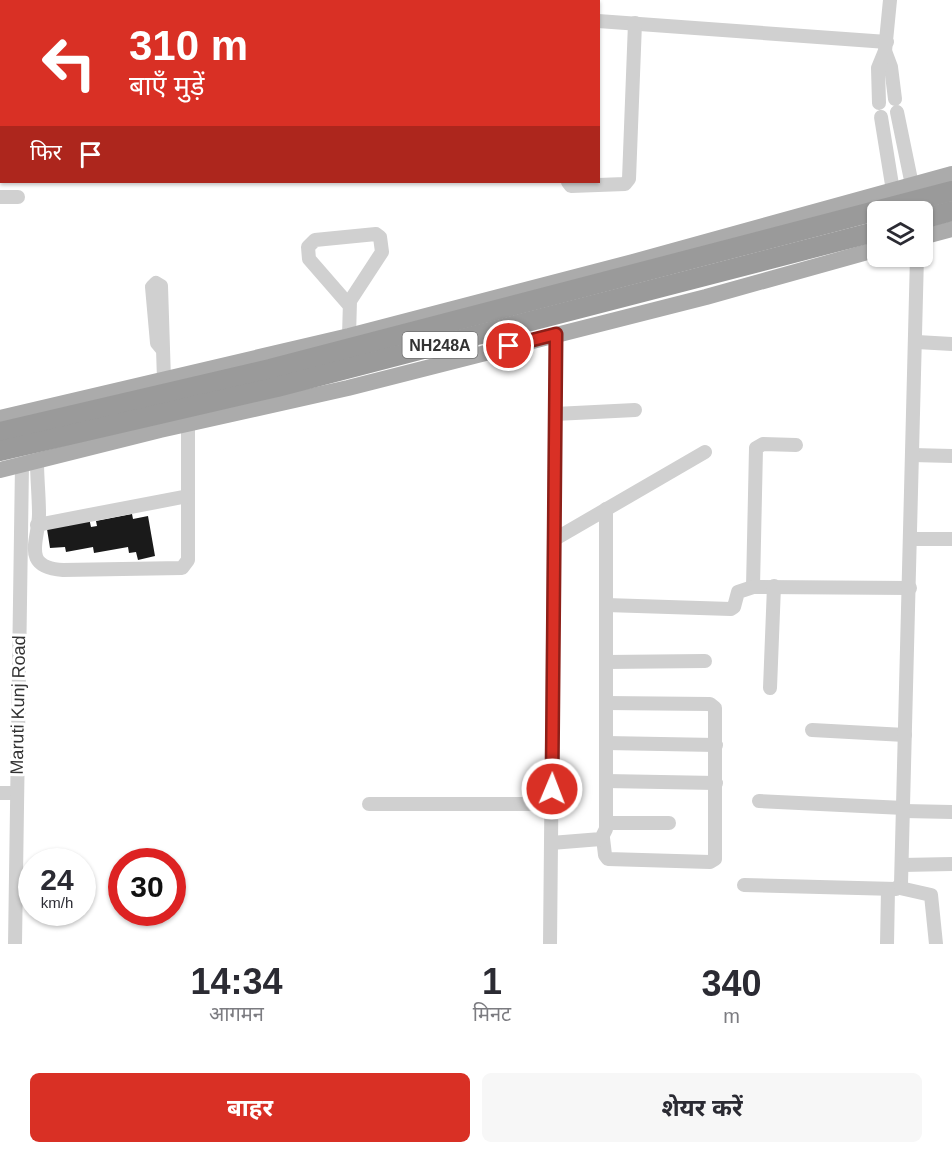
<!DOCTYPE html>
<html lang="hi">
<meta charset="utf-8">
<style>
:root{--surface:#fff;--page:#f7f7f7;--text:#2b2b33;--muted:#7c7c81;--accent:#d93025}
body{margin:0;font-family:Arial,"Noto Sans Devanagari",sans-serif;background:var(--page);color:var(--text);height:100vh;display:flex;flex-direction:column;font-size:22px;white-space:nowrap}
*{box-sizing:border-box;margin:0}
p{font-size:20px;color:var(--muted)}
.icon{flex:none;width:33px;height:33px;fill:none;stroke:currentColor;stroke-width:2;stroke-linecap:round;stroke-linejoin:round}
.map{position:relative;height:944px;overflow:hidden}
.panel{display:flex;flex-direction:column;background:var(--surface);flex:1}
.panel>*{flex:none}
.top-card{position:absolute;left:0px;top:0px;width:600px;height:183px;box-shadow:0 2px 4px #0004;background:#d93025;color:#fff;overflow:hidden}
.controls{position:absolute;left:867px;top:201px;display:grid;gap:12px}
.controls a{display:grid;place-items:center;width:66px;height:66px;border-radius:9px;background:var(--surface);box-shadow:0 2px 4px #0004;font-size:30px}
.speed{position:absolute;left:18px;top:848px;display:flex;gap:12px;font-size:30px;font-weight:700;text-align:center}
.speed>*{display:grid;place-content:center;width:78px;height:78px;border-radius:50%;background:var(--surface);box-shadow:0 2px 4px #0004;line-height:1}
.speed small{font-size:15px;font-weight:400}
.speed .limit{border:9px solid #d22;background:#fff;color:#111}
.pin{position:absolute;display:grid;place-items:center;width:51px;height:51px;color:#fff;margin:-26px;border:3px solid #fff;border-radius:50%;box-shadow:0 2px 6px #0007}
.me{position:absolute;width:66px;margin:-33px;rotate:1deg;stroke-linejoin:round;filter:drop-shadow(0 0 4px #0008)}
.turn{display:flex;align-items:center;gap:21px;height:126px;padding:0 30px;font-size:27px}
.turn .icon{width:78px;height:78px;stroke-width:2.5}
.turn b{display:block;font-size:42px;line-height:51px}
.then{display:flex;align-items:center;height:57px;padding:0 30px;background:#0003;gap:12px;font-size:22px}
.eta{display:flex;justify-content:space-evenly;align-items:center;height:102px;text-align:center}
.eta b{font-size:36px;font-weight:700;line-height:42px}
.primary-button{display:flex;gap:12px;margin-top:auto;padding:12px 30px}
.primary-button a{flex:1;height:69px;border-radius:9px;background:var(--accent);color:#fff;font-size:24px;font-weight:700;line-height:69px;text-align:center}
.primary-button a+a{background:var(--page);color:var(--text)}
.map>svg:first-child{display:block}
.building{fill:#1a1a1a}
.lines{fill:none;stroke-linecap:round;stroke-linejoin:round}
.minor{stroke:#d0d0d0;stroke-width:14}
.major{stroke:#ababab;stroke-width:16}
.highway{stroke:#9a9a9a;stroke-width:20}
.route-casing{stroke:#8d1f18;stroke-width:15}
.route{stroke:#d93025;stroke-width:10}
.labels{text-anchor:middle;stroke-width:6;stroke-linejoin:round;paint-order:stroke}
.shield{fill:#fff;stroke:#707070;stroke-width:1.5}
.shield-label{font-size:16px;font-weight:bold;fill:#333}
.street-label{font-size:18px;fill:#333;stroke:#fff}
</style>
<div class="map">
<svg width="952" height="944" viewBox="0 0 952 944">
<rect width="100%" height="100%" fill="#fff"/>
<!-- building -->
<polygon class="building" points="132,514 133,519 148,516 155,556 138,560 136,552 129,553 128,547 94,553 93,547 66,552 65,547 50,548 47,529 89,518 91,527 97,526 96,521"/>
<g class="lines">
<!-- minor -->
<g class="minor">
<polyline points="8,0 8,2"/>
<polyline points="50,0 51,2"/>
<polyline points="136,0 136,2"/>
<polyline points="549,2 549,0"/>
<polyline points="598,21 887,42"/>
<polyline points="885,51 891,67 895,99"/>
<polyline points="0,92 2,92"/>
<polyline points="879,103 878,68 885,51 890,0"/>
<polyline points="897,112 912,185"/>
<polyline points="881,117 893,191"/>
<polyline points="0,143 2,143"/>
<polyline points="568,182 571,186 625,184 629,179 635,23"/>
<polyline points="0,197 18,197"/>
<polyline points="349,305 309,259 308,247 315,240 376,234 380,237 382,252 350,301 349,336"/>
<polyline points="917,342 952,344"/>
<polyline points="162,349 157,343 152,287 156,283 161,286 164,380"/>
<polyline points="555,414 635,410"/>
<polyline points="912,455 952,456"/>
<path d="M37,461C37,479 39,496 39,514C39,540 20,567 63,570L182,568L188,560V424"/>
<polyline points="37,525 188,496"/>
<polyline points="555,539 705,452"/>
<polyline points="910,539 952,539"/>
<polyline points="753,587 756,448 763,444 796,445"/>
<polyline points="606,605 731,609 734,607 738,592 753,587 910,588"/>
<polyline points="606,662 705,661"/>
<polyline points="770,688 774,586"/>
<polyline points="812,730 905,735"/>
<polyline points="606,743 716,745"/>
<polyline points="606,781 716,783"/>
<polyline points="0,793 16,793"/>
<polyline points="759,801 904,808"/>
<polyline points="369,804 552,804"/>
<polyline points="904,811 952,812"/>
<polyline points="606,823 669,823"/>
<polyline points="603,838 605,855 608,859 710,862 715,859 715,708 710,704 606,703"/>
<polyline points="551,843 601,839 606,829 606,509"/>
<polyline points="902,865 952,864"/>
<polyline points="744,885 896,889 901,884 917,256"/>
<polyline points="900,888 931,895 936,944"/>
<polyline points="15,944 22,465"/>
<polyline points="550,944 556,334"/>
<polyline points="887,944 888,889"/>
</g>
<!-- major -->
<g class="major">
<polyline points="922,237 952,229"/>
<polyline points="0,418 349,336 633,262 952,174"/>
<polyline points="0,470 160,430 348,388 706,297 878,249"/>
</g>
<!-- highway -->
<g class="highway">
<polyline points="922,219 952,211"/>
<polyline points="0,432 270,369 952,191"/>
<polyline points="0,451 277,387 878,231"/>
</g>
</g>
<g class="lines">
<defs>
<polyline id="route" points="509,346 556,334 552,789"/>
</defs>
<!-- route casing -->
<use href="#route" class="route-casing"/>
<!-- route -->
<use href="#route" class="route"/>
</g>
<g class="labels">
<!-- shield labels -->
<rect class="shield" x="402.5" y="332" width="75" height="26" rx="4.5"/>
<g class="shield-label">
<text x="440" y="351">NH248A</text>
</g>
<!-- street labels -->
<g class="street-label">
<text transform="translate(18 705) rotate(-89)" y="6">Maruti Kunj Road</text>
</g>
</g>
</svg>
<div class="controls">
<a><svg class="icon" aria-label="layers" viewBox="0 0 24 24"><path d="M12 4l9 5-9 5-9-5zM3 14l9 5 9-5"/></svg></a>
</div>
<div class="speed"><div>24<small>km/h</small></div><div class="limit">30</div></div>
<div class="pin" style="left:509px;top:346px;background:#d93025"><svg class="icon" aria-label="arrive" viewBox="0 0 24 24"><path d="M6 21V4h12l-3 4 3 4H6"/></svg></div>
<svg class="me" style="left:552px;top:789px" viewBox="-20 -20 40 40"><circle r="17" fill="#d93025" stroke="#fff" stroke-width="3"/><path d="M0-11L8 9 0 5-8 9z" fill="#fff"/></svg>
<div class="top-card">
<div class="turn"><svg class="icon" aria-label="left" viewBox="0 0 24 24"><path d="M17 20v-9H6M10 6l-5 5 5 5"/></svg><div><b>310 m</b>बाएँ मुड़ें</div></div>
<div class="then">फिर<svg class="icon" aria-label="arrive" viewBox="0 0 24 24"><path d="M6 21V4h12l-3 4 3 4H6"/></svg></div>
</div>
</div>
<section class="panel">
<div class="eta">
<div><b>14:34</b><p>आगमन</p></div>
<div><b>1</b><p>मिनट</p></div>
<div><b>340</b><p>m</p></div>
</div>
<div class="primary-button"><a>बाहर</a><a>शेयर करें</a></div>
</section>
